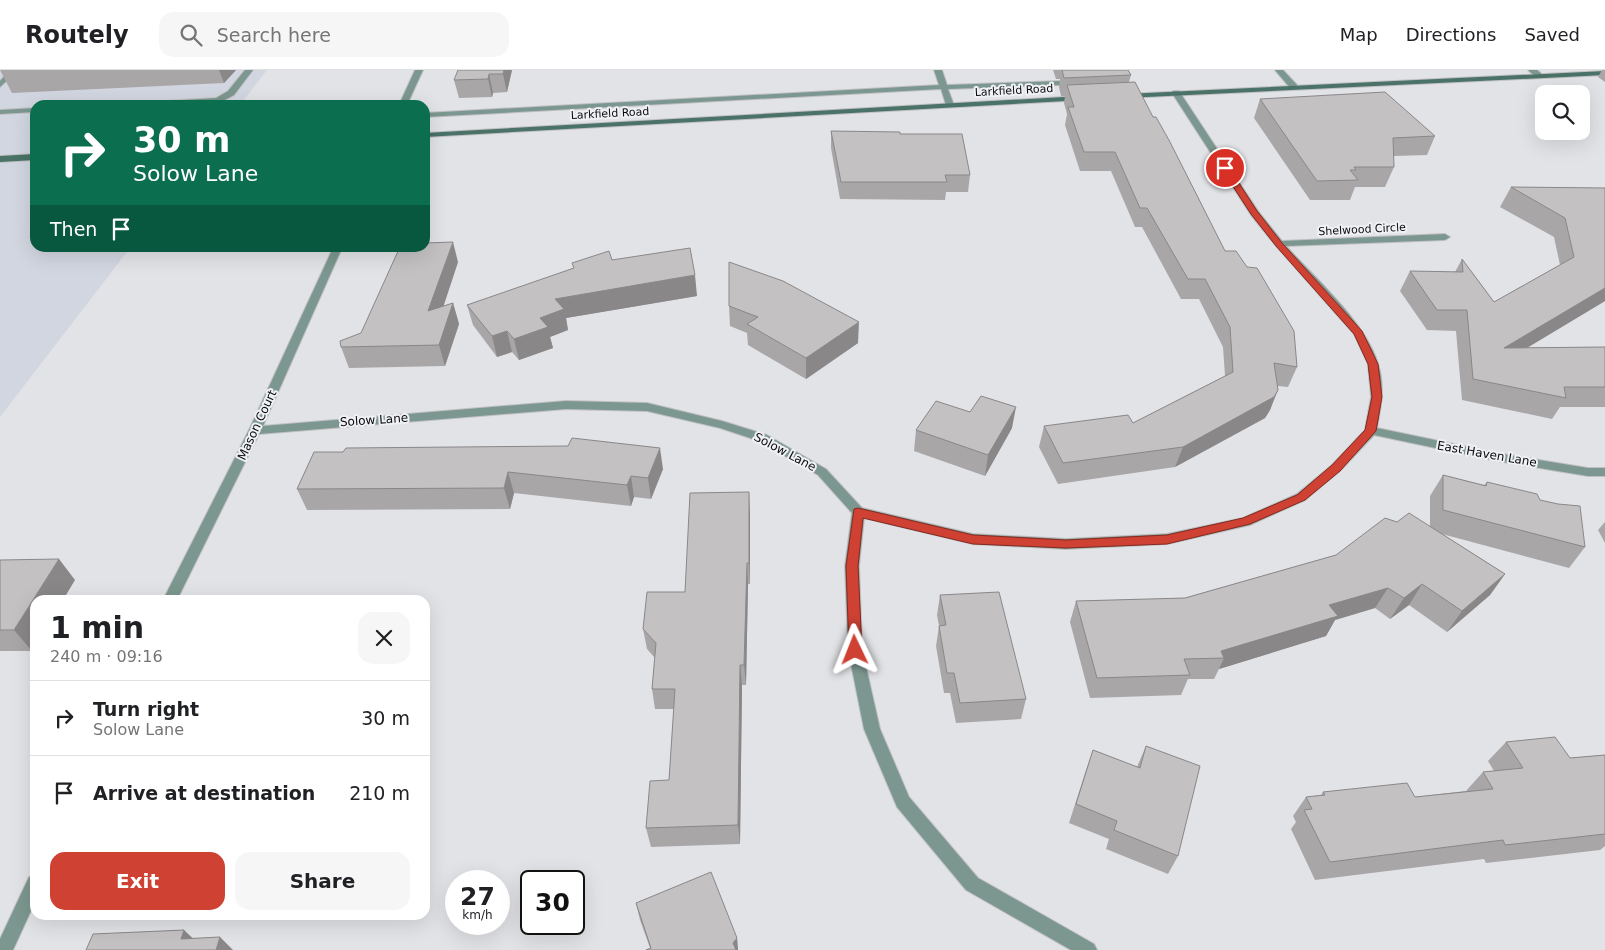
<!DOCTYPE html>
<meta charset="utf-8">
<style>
:root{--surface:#fff;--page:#f6f6f6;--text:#202124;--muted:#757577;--line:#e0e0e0;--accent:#ce4133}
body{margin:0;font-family:"DejaVu Sans",sans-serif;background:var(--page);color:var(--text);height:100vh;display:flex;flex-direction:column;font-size:19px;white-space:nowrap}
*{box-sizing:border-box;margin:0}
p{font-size:16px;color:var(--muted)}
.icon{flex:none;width:28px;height:28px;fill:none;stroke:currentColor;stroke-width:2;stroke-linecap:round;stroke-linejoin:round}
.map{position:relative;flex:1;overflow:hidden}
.panel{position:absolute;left:30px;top:525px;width:400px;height:325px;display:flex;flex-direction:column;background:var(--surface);border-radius:15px;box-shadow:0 5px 20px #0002}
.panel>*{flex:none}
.banner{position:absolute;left:30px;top:30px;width:400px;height:152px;border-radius:15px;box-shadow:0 5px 20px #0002;background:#0b6e4f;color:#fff;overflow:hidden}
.tools{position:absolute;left:1535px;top:15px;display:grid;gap:10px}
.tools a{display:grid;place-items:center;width:55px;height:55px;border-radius:10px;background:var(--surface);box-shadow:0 5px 20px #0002;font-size:25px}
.speed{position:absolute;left:445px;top:800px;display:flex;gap:10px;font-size:25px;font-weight:700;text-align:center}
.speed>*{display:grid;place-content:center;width:65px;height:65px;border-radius:50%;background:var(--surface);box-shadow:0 5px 20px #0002;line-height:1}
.speed small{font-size:12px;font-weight:400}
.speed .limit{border:2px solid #111;border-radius:8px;background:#fff;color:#111}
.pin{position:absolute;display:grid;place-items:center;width:42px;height:42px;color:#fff;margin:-21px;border:2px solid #fff;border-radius:50%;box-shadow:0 1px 5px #0007}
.me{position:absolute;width:55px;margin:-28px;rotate:358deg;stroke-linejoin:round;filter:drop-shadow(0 0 4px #0008)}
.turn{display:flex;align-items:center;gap:18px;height:105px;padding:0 20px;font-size:22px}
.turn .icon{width:65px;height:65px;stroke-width:2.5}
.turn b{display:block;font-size:35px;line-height:42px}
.then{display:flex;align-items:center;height:48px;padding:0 20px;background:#0003;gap:10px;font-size:19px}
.round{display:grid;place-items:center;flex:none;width:52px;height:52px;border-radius:15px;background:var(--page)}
.summary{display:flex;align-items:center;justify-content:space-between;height:85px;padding:0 20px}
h1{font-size:30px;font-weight:800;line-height:38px}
.action{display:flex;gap:10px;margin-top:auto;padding:10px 20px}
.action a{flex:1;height:58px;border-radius:15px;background:var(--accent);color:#fff;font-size:20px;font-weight:800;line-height:58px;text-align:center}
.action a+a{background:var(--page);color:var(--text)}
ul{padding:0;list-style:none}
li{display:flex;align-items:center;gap:15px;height:75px;padding:0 20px;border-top:1px solid var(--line)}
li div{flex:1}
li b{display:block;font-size:19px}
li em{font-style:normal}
header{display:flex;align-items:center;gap:30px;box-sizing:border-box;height:70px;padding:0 25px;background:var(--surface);border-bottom:1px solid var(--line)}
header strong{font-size:24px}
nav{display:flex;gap:28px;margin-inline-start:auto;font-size:18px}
.search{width:350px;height:45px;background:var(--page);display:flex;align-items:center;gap:12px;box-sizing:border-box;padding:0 18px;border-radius:15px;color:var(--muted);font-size:19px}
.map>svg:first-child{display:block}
.built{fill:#d2d6e0}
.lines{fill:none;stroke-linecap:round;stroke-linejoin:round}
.service-casing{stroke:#c0c0c3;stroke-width:2}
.minor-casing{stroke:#c0c0c3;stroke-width:2}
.secondary-casing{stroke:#c0c0c3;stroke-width:2}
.service{fill:#7c978f;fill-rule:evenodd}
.minor{fill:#7c978f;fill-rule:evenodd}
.secondary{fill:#4a7267;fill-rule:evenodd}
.wall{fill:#a9a6a8}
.shaded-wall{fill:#898788}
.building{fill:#c4c1c3;stroke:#898788}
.route{fill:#ce4133;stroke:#862a21}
.labels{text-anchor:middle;stroke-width:4;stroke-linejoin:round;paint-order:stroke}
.far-street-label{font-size:11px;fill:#0b0b0c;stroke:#eff1f4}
.street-label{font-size:12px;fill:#0b0b0c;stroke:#eff1f4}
</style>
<header>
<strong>Routely</strong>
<div class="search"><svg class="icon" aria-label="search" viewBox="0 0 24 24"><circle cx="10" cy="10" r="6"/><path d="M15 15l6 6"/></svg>Search here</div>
<nav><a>Map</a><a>Directions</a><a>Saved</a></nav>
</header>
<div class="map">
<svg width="1605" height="880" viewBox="0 0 1605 880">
<rect width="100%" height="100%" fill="#e2e3e6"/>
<!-- built -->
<polygon class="built" points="0,0 267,0 240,35 35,35 35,178 130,178 0,347"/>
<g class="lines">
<defs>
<g id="service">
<polygon points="10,0 18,0 0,17 0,11"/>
<polygon points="245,0 253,0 234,25 221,32 219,35 211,35 212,33 127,35 131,33 216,28 228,21"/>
<polygon points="35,38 35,42 0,44 0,40"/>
</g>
<g id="minor">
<polygon points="415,0 423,0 407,35 399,35"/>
<polygon points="934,0 942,0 947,15 1062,11 1066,13 1062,15 948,19 954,35 950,37 946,35 941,19 425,47 425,43 939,15"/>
<polygon points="1275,0 1283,0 1297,15 1297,19 1291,19"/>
<polygon points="1528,0 1537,0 1544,6 1537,8"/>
<path d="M1173,21H1179L1258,141L1282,171L1445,164L1450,167L1445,170L1286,176C1315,208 1367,254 1378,294C1385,315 1381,337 1377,358L1497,383L1588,398H1605V406H1588L1497,391L1374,365L1340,401L1305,430L1250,455L1167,474L1066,479L973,474L864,448L859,496L862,579L880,659L909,727L978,808L1094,874L1097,880H1071L966,820L897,737L864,659L848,579L845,496L852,443L818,405L759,371L720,358L647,341L566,339L259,364L177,530H163L249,360L333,178H342L263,356L566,331L647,333L722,351L767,365L826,399L862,438L973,464L1066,469L1167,464L1243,448L1297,424L1332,395L1365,360L1371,327L1368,294L1354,264L1276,176L1251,145L1172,23Z"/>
<polygon points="35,805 35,832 13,880 0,880 0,869 29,807"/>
</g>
<g id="secondary">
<polygon points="1605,1 1605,5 1126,28 1122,26 1126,24"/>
<polygon points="1081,26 1085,28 1084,30 425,67 425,63"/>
<polygon points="35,84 35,90 0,92 0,86"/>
</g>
</defs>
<!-- service casing -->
<use href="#service" class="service-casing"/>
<!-- minor casing -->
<use href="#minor" class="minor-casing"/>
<!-- secondary casing -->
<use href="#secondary" class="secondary-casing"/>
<!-- service -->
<use href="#service" class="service"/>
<!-- minor -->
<use href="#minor" class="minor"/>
<!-- secondary -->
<use href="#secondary" class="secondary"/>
</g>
<!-- wall -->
<g class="wall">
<polygon points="0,0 236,0 224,13 12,23"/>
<polygon points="512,0 507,22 493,23 492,27 459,28 454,10"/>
<polygon points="1053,0 1128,0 1131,5 1129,12 1153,47 1225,181 1297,297 1288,317 1278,316 1270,340 1265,348 1175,397 1058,414 1039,377 1044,356 1133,353 1225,306 1223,277 1199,229 1181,229 1142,157 1135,157 1111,101 1080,101 1065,55 1067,44 1064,33 1065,26 1061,26 1059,17 1060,9 1056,9"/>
<polygon points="1602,0 1605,0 1605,12 1598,7"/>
<polygon points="1260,29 1435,66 1427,85 1394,86 1394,97 1385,117 1355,117 1350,130 1310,130 1254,48"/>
<polygon points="831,61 900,64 970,105 968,122 946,122 945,130 840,129 831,78"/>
<polygon points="1511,117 1605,118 1605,231 1526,278 1605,277 1605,337 1560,337 1552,349 1462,330 1456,261 1427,260 1400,221 1410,201 1455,202 1462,189 1494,232 1560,195 1554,167 1500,137"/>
<polygon points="612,190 697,226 566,248 568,260 550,267 553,278 519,290 512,282 497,287 473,255 467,235"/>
<polygon points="458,192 443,236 453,233 459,254 445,296 349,298 341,277 361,263"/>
<polygon points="729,236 858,273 806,309 748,275 747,263 730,256"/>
<polygon points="970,342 1012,358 985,406 914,381 916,360"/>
<polygon points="314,382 663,399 651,429 634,427 631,436 514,423 510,439 307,440 297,419"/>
<polygon points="1443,405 1484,415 1487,412 1540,430 1585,477 1569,498 1442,464 1505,504 1490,525 1447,562 1409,535 1390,549 1375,538 1335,550 1326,566 1219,599 1214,609 1188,609 1181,625 1090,628 1070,552 1076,531 1185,528 1336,485 1397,452 1430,456 1430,426"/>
<polygon points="750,443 750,514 748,514 746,615 742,615 740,774 651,777 646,758 669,710 674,639 655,639 652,619 655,588 647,579 643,559 685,522"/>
<polygon points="1605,452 1605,473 1598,460"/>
<polygon points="0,490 75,510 35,530 35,576 32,581 0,581"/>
<polygon points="940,525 1026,629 1021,649 956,653 950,623 944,623 936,576 939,556 937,545"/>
<polygon points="1506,672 1570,688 1605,685 1605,776 1600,780 1486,793 1484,789 1315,810 1291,759 1296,752 1293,746 1306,727 1321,725 1323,722 1415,727 1466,721 1483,702 1494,701 1488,691"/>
<polygon points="1146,676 1178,786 1168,804 1106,779 1109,769 1069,753 1086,700 1093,680 1137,697"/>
<polygon points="636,833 737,868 738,880 646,880 650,878 640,850"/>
</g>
<!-- shaded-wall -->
<g class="shaded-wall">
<polygon points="219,0 236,0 224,13"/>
<polygon points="504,0 512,0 507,22 503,4"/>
<polygon points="489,4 493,23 492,27 488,9"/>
<polygon points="453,172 458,192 435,262 428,241"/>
<polygon points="695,205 697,226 566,248 568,260 550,267 553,278 519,290 514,269 540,248 555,229"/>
<polygon points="1605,218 1605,231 1492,299 1504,278"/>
<polygon points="453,233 459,254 445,296 439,275"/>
<polygon points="859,252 858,273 806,309 806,288"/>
<polygon points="507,261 512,282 497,287 492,266"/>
<polygon points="1278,320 1270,340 1265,348 1175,397 1183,377"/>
<polygon points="1016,337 1012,358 985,406 988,385"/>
<polygon points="660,378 663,399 651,429 648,408"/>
<polygon points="508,402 514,423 510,439 504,418"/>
<polygon points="631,406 634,427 631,436 627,415"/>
<polygon points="749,422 750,443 750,514 749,493"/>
<polygon points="59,489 75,510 63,530 35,530 35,576 32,581 14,560"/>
<polygon points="747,493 748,514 746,615 744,595"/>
<polygon points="1505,504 1490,525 1447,562 1462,541"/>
<polygon points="1422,514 1409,535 1390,549 1404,528"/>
<polygon points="1388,518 1375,538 1335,550 1326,566 1219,599 1224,588 1221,581 1329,535"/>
<polygon points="740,595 742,615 740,774 738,755"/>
<polygon points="184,860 202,877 181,869"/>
<polygon points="220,867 233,880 216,880"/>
<polygon points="737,868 738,880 734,880 733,873"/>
</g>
<!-- building -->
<g class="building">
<polygon points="458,0 504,0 503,4 489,4 488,9 454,10"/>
<polygon points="1062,0 1128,0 1131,5 1064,8"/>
<polygon points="1135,12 1153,47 1156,47 1170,72 1225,181 1236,181 1247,197 1257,198 1294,261 1297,297 1274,293 1278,320 1274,327 1183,377 1063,393 1044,356 1128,345 1133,353 1233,302 1230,257 1205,209 1188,209 1147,138 1140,138 1115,82 1084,82 1068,37 1074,37 1067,15"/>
<polygon points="1385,22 1435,66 1393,68 1394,97 1354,97 1356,100 1350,100 1358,110 1317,111 1260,29"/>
<polygon points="831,61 900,62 900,64 962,64 970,105 945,105 947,112 841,112"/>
<polygon points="1511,117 1605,118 1605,218 1504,278 1605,277 1605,317 1564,317 1566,328 1473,309 1467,240 1437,240 1410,201 1463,202 1462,189 1494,232 1574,187 1565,148"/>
<polygon points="453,172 428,241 453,233 439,275 341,277 340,271 361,263 399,179 405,179 405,178 425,178 425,173"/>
<polygon points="690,178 695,205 555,229 564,239 540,248 548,257 514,269 507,261 492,266 467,235 574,198 572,193 609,181 612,190"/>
<polygon points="729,192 783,211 859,252 806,288 747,254 758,247 729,236"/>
<polygon points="981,326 1016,337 988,385 916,360 936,331 970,342"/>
<polygon points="572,368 660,378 648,408 631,406 627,415 508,402 504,418 297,419 314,382 343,382 346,378 568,376"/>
<polygon points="1443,405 1486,416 1487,412 1537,424 1540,430 1558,434 1580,436 1585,477 1443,440"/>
<polygon points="749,422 749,493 747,493 744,595 740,595 738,755 646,758 650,711 669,710 675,619 652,619 656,573 643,559 647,522 685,522 690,423"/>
<polygon points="1409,443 1505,504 1462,541 1422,514 1404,528 1388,518 1329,535 1338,546 1221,581 1224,588 1184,589 1190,605 1097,608 1076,531 1185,528 1336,485 1385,448 1397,452"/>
<polygon points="59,489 14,560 0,560 0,490"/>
<polygon points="999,522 1026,629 960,633 954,603 947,603 939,556 946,555 940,525"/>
<polygon points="1555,667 1570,688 1605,685 1605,764 1505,775 1503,770 1330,792 1304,740 1312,739 1306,727 1325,725 1323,722 1407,713 1415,727 1493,719 1483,702 1523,698 1506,672"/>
<polygon points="1146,676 1200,696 1178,786 1114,760 1117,751 1076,734 1093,680 1140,698"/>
<polygon points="711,802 737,868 733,873 736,880 646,880 651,878 636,833"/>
<polygon points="184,860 181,869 220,867 216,880 86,880 93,864"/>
</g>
<!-- route -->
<polygon class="route" points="1222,96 1228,96 1257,141 1282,173 1362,261 1378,294 1382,327 1376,361 1340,401 1305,430 1250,454 1167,474 1066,478 973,474 863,448 858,496 862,580 860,583 855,585 851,583 849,580 846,496 854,439 858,438 973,465 1066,470 1167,465 1243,448 1297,425 1332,395 1365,360 1372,327 1368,294 1354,264 1276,176 1251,144 1221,98"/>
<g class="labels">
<!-- far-street labels -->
<g class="far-street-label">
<text transform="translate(1014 20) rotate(-3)" y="4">Larkfield Road</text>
<text transform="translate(610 43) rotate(-3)" y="4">Larkfield Road</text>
<text transform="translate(1362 159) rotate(-3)" y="4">Shelwood Circle</text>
</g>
<!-- street labels -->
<g class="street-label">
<text transform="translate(374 350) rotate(-4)" y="4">Solow Lane</text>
<text transform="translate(257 355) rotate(-65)" y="4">Mason Court</text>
<text transform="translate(785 382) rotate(28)" y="4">Solow Lane</text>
<text transform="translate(1487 384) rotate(10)" y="4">East Haven Lane</text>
</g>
</g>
</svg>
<div class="tools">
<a><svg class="icon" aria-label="search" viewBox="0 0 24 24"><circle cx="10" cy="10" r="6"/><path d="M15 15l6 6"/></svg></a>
</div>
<div class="speed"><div>27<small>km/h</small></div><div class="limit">30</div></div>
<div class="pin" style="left:1225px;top:98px;background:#d93025"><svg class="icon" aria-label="arrive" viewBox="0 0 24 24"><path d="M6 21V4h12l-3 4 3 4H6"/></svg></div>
<svg class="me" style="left:855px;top:580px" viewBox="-20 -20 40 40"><path d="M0-17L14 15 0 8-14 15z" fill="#ce4133" stroke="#fff" stroke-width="4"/></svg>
<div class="banner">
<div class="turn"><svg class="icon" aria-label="right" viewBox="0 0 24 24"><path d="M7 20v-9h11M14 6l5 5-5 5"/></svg><div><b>30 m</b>Solow Lane</div></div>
<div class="then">Then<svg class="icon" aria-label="arrive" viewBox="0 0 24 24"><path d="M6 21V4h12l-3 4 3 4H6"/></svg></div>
</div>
<section class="panel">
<div class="summary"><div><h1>1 min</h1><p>240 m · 09:16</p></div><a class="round"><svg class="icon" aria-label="close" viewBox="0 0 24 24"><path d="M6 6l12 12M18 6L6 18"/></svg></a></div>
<ul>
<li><svg class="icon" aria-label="right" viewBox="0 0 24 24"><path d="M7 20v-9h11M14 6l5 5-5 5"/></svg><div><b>Turn right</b><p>Solow Lane</p></div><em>30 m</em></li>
<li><svg class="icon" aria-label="arrive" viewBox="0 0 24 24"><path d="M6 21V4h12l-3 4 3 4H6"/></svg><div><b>Arrive at destination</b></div><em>210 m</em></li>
</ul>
<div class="action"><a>Exit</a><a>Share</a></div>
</section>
</div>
